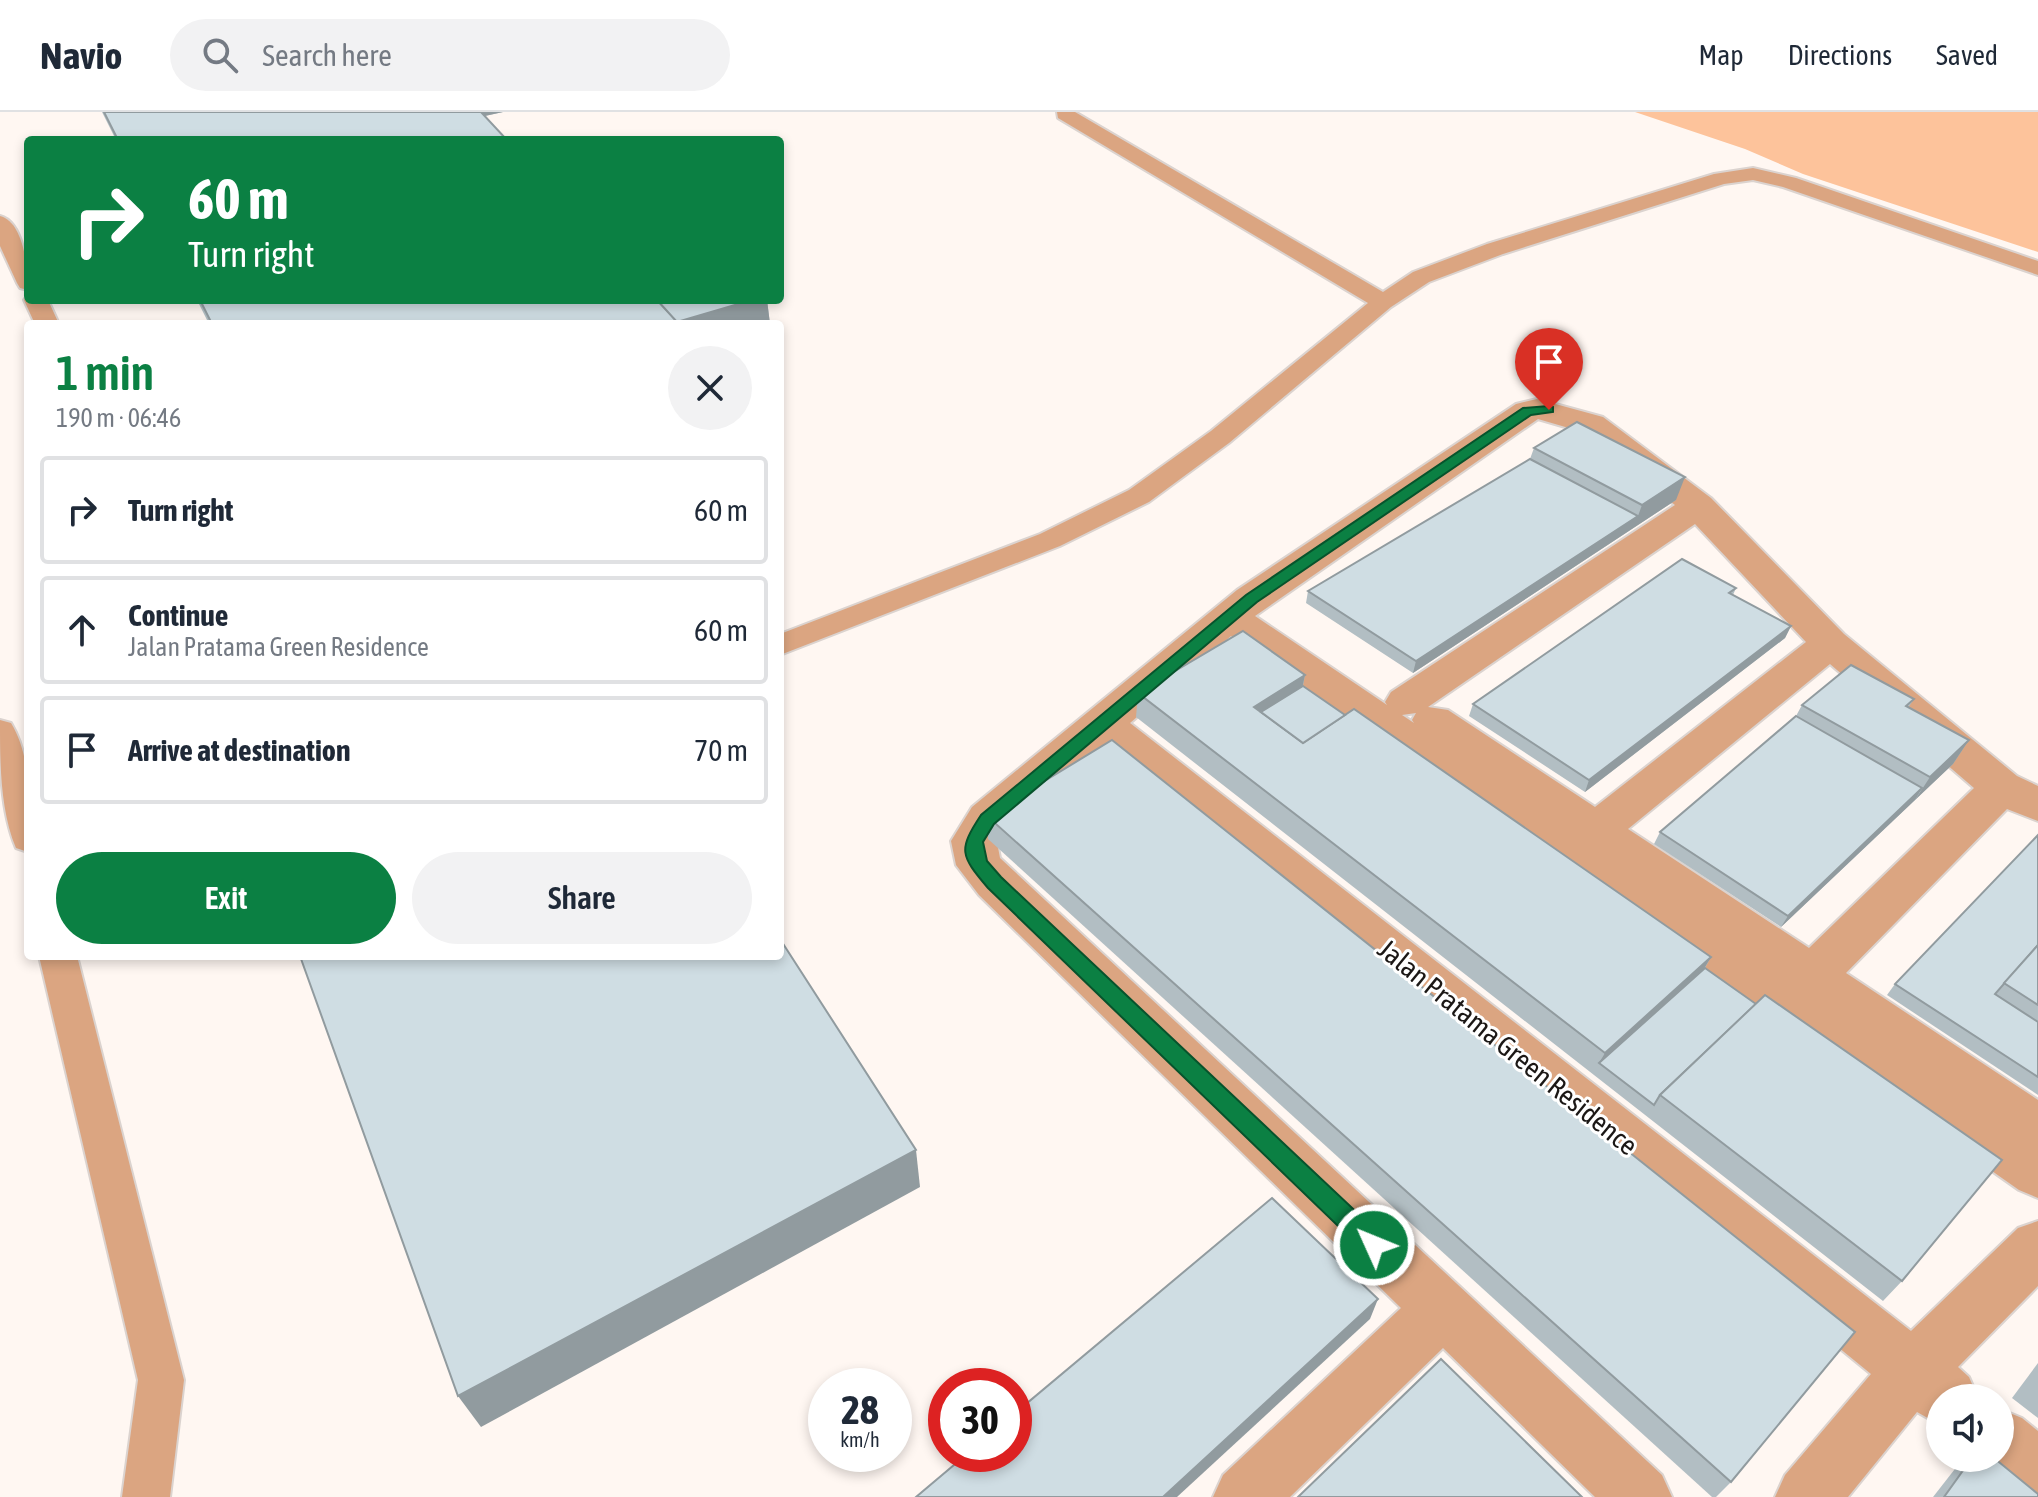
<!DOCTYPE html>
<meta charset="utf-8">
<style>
:root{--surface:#fff;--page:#f2f2f3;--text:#1f2937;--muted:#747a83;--line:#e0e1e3;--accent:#0b8043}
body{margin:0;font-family:"Asap Condensed",sans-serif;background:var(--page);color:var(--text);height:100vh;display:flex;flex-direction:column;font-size:30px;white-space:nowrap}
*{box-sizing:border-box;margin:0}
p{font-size:26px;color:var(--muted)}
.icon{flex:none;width:44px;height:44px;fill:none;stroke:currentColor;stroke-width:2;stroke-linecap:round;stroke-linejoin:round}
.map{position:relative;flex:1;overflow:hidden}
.drawer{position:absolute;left:24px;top:208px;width:760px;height:640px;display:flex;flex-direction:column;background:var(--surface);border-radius:8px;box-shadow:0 4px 12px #0003}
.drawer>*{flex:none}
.guide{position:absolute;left:24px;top:24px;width:760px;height:168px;border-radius:8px;box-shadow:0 4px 12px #0003;background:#0b8043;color:#fff;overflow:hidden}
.fabs{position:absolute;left:1926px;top:1272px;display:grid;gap:16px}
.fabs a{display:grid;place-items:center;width:88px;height:88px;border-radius:50%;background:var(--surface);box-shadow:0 4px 12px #0003;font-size:40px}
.speed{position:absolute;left:808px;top:1256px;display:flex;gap:16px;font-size:40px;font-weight:700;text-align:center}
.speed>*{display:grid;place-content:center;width:104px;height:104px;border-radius:50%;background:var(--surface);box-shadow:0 4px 12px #0003;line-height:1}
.speed small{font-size:20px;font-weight:400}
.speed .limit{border:12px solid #d22;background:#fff;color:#111}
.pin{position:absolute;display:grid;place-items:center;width:68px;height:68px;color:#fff;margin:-82px -34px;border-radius:50% 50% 50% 0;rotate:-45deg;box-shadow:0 0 8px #0007}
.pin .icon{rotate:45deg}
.me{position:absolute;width:88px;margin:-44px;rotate:314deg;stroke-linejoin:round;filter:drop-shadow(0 0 6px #0008)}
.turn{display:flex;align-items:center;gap:28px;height:168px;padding:0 32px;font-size:36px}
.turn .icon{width:104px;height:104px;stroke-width:2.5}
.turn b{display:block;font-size:56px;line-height:68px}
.round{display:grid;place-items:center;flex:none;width:84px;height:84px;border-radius:42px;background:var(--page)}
.head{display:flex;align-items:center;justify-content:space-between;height:136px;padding:0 32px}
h1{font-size:48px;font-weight:600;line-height:60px;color:var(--accent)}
.primary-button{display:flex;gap:16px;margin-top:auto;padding:16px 32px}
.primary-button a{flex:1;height:92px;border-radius:48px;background:var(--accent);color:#fff;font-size:32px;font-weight:600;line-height:92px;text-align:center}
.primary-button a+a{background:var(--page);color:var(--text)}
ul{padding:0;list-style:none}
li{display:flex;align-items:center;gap:24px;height:108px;margin:0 16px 12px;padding:0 16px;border:4px solid var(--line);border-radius:8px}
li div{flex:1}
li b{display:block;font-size:30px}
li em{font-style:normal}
header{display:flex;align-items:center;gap:48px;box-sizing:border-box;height:112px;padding:0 40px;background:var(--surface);border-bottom:2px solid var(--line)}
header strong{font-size:38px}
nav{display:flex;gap:44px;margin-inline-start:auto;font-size:28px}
.search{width:560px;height:72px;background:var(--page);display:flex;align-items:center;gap:20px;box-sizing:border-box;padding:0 28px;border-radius:44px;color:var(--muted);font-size:30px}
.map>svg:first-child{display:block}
.green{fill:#fdc39b}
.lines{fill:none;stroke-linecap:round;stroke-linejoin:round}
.service-casing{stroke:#dbd3cf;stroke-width:4}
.minor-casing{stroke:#dbd3cf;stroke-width:4}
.service{fill:#dba581;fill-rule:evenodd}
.minor{fill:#dba581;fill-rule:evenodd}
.wall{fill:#b2bec3}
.shaded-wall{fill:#919b9f}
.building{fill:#cfdde3;stroke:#919b9f;stroke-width:2}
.route{fill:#0b8043;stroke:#07532c;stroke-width:2}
.labels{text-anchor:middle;stroke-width:6;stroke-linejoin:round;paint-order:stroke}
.street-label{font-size:28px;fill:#1b1715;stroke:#fff}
</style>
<header>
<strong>Navio</strong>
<div class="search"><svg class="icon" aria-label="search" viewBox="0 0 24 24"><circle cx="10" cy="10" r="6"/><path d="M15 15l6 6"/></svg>Search here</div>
<nav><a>Map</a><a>Directions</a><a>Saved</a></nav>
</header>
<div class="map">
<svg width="2038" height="1385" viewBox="0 0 2038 1385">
<rect width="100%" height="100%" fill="#fff7f2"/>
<!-- green -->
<polygon class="green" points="1635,0 2038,0 2038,140 1803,62 1745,37"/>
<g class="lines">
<defs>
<g id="service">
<polygon points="1057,0 1075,0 1383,180 1413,160 1487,132 1714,62 1753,56 1796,66 2038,149 2038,163 1783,75 1753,68 1724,72 1503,142 1429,170 1391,195 1229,331 1149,390 1060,434 780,543 780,522 1040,422 1129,378 1211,319 1368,191 1058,6"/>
<path d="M0,104C24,110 28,157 28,178L20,176L17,171L0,134Z"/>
<polygon points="28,183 28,188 48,188 59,212 35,212 24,188"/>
<path d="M0,608L11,611C34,649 28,698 28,740L16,736C0,698 0,650 0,608Z"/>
<polygon points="39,844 77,844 184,1268 170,1385 122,1385 138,1268"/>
</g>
<g id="minor">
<path d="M1537,287L1603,305L1711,386L1844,522L2017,664L2038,674V709L2007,697L1846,861L2038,988V1086L2019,1078L1231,524L1130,611L1911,1219L2018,1116L2038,1109V1174L1958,1255L1969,1265L1978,1286H1940V1313L1917,1300L1848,1385H1775L1785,1363L1871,1262L1103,634L1004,719L997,730L1000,746L1662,1363L1672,1385H1595L1443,1236L1290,1385H1213L1223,1363L1401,1196L979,783L956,753L951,729L972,695L1237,478L1516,292ZM1538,307L1579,319L1675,393L1391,580L1385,590L1387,593L1255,504ZM1695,412L1806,530L1595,695L1448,598L1428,595ZM1830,552L1974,676L1809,836L1628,717ZM1416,601L1412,608L1414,611L1402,603Z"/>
<polygon points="2000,1297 2022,1306 2038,1319 2038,1385 2016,1380 1978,1350 1977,1346 2000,1346"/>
</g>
</defs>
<!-- service casing -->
<use href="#service" class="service-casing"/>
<!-- minor casing -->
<use href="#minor" class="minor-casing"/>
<!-- service -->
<use href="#service" class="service"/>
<!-- minor -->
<use href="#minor" class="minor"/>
</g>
<!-- wall -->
<g class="wall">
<polygon points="102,0 503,0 485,4 507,28 116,28"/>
<polygon points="197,188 767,188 770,212 209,212"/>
<polygon points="1534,336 1676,388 1413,561 1306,491 1308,479 1530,347"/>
<polygon points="1736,476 1733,483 1791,514 1785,526 1585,680 1469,604 1473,592"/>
<polygon points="1305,563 1303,574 1345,603 1711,845 1705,856 1902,1169 1883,1189 1136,605 1138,581"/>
<polygon points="1914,587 1908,596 1969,628 1953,652 1781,815 1654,732 1660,720 1796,604 1802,593"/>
<polygon points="987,704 1731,1370 1716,1385 1712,1385 988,727"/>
<polygon points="2038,723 2038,983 1887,883 1895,872"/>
<polygon points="2038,1251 2038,1306 2012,1286"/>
<polygon points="1966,1346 1994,1346 2038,1385 1933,1385 1958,1353"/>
</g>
<!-- shaded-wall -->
<g class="shaded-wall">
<polygon points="464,0 503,0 466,8"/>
<polygon points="752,188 767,188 770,212 673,212 673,211"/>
<polygon points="1685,365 1676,388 1413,561 1416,549 1638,404 1642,393"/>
<polygon points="1791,514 1785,526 1585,680 1589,668"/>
<polygon points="1305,563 1300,586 1260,612 1254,595"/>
<polygon points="1969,628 1953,652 1915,688 1930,665"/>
<polygon points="1922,676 1915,688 1781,815 1788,804"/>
<polygon points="1711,845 1698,867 1599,951 1605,941"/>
<polygon points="916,1038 920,1075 481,1315 458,1284"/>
<polygon points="1378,1187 1370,1207 1177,1385 1163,1385"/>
</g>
<!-- building -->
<g class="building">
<polygon points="104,0 481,0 507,28 118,28"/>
<polygon points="200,188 657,188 680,212 212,212"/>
<polygon points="657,188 752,188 677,210"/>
<polygon points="1577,310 1685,365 1642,393 1534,336"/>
<polygon points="1530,347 1638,404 1416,549 1308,479"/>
<polygon points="1682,447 1736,476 1729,481 1791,514 1589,668 1473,592"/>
<polygon points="1243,519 1305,563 1254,595 1303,631 1354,597 1711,845 1605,941 1138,581"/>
<polygon points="1851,553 1914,587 1906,594 1969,628 1930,665 1802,593"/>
<polygon points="1303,574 1345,603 1303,631 1261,600"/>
<polygon points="1796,604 1922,676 1788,804 1660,720"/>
<polygon points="1112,628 1855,1220 1731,1370 987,704"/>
<polygon points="2038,723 2038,833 1995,882 2038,910 2038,965 1895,872"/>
<polygon points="780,827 916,1038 458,1284 300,844 780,844"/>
<polygon points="2038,833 2038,893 2004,871"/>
<polygon points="1705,856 1756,892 1660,983 1654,993 1599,951"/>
<polygon points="1765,883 2002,1048 1902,1169 1660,983"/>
<polygon points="1272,1086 1378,1187 1163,1385 916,1385 967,1342 1014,1342 1014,1302"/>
<polygon points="1441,1247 1582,1385 1298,1385"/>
<polygon points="1972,1346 1994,1346 2038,1382 2038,1385 1944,1385"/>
</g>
<!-- route -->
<path class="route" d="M1549,294L1553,295V300L1531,303L1257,490L994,712L983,730L987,749L1001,765L1383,1125L1386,1133L1383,1141L1374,1144L1366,1141L988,776C960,743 958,738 981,703L1246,483L1523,296Z"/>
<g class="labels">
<!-- street labels -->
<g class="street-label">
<text transform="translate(1508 935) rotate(39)" y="10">Jalan Pratama Green Residence</text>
</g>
</g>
</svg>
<div class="fabs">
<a><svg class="icon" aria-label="sound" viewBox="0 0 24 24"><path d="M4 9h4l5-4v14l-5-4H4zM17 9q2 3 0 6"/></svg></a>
</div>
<div class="speed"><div>28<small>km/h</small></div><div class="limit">30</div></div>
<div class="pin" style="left:1549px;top:298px;background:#d93025"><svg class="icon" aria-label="arrive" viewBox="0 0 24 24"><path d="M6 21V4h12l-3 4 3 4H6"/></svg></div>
<svg class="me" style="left:1374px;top:1133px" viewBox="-20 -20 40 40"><circle r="17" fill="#0b8043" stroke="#fff" stroke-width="3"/><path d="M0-11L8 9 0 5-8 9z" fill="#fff"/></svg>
<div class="guide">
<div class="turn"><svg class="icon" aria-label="right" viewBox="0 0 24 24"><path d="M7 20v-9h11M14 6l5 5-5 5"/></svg><div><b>60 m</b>Turn right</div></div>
</div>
<section class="drawer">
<div class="head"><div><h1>1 min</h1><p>190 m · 06:46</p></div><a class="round"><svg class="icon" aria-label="close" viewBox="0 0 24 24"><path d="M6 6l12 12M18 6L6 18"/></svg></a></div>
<ul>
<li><svg class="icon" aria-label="right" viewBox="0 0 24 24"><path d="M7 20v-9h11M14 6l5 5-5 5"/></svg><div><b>Turn right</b></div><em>60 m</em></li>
<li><svg class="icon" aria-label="ahead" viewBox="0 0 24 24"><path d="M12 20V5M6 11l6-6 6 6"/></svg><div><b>Continue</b><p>Jalan Pratama Green Residence</p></div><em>60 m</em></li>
<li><svg class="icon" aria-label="arrive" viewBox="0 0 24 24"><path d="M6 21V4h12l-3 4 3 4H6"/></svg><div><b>Arrive at destination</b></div><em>70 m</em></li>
</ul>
<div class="primary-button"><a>Exit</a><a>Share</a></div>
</section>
</div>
